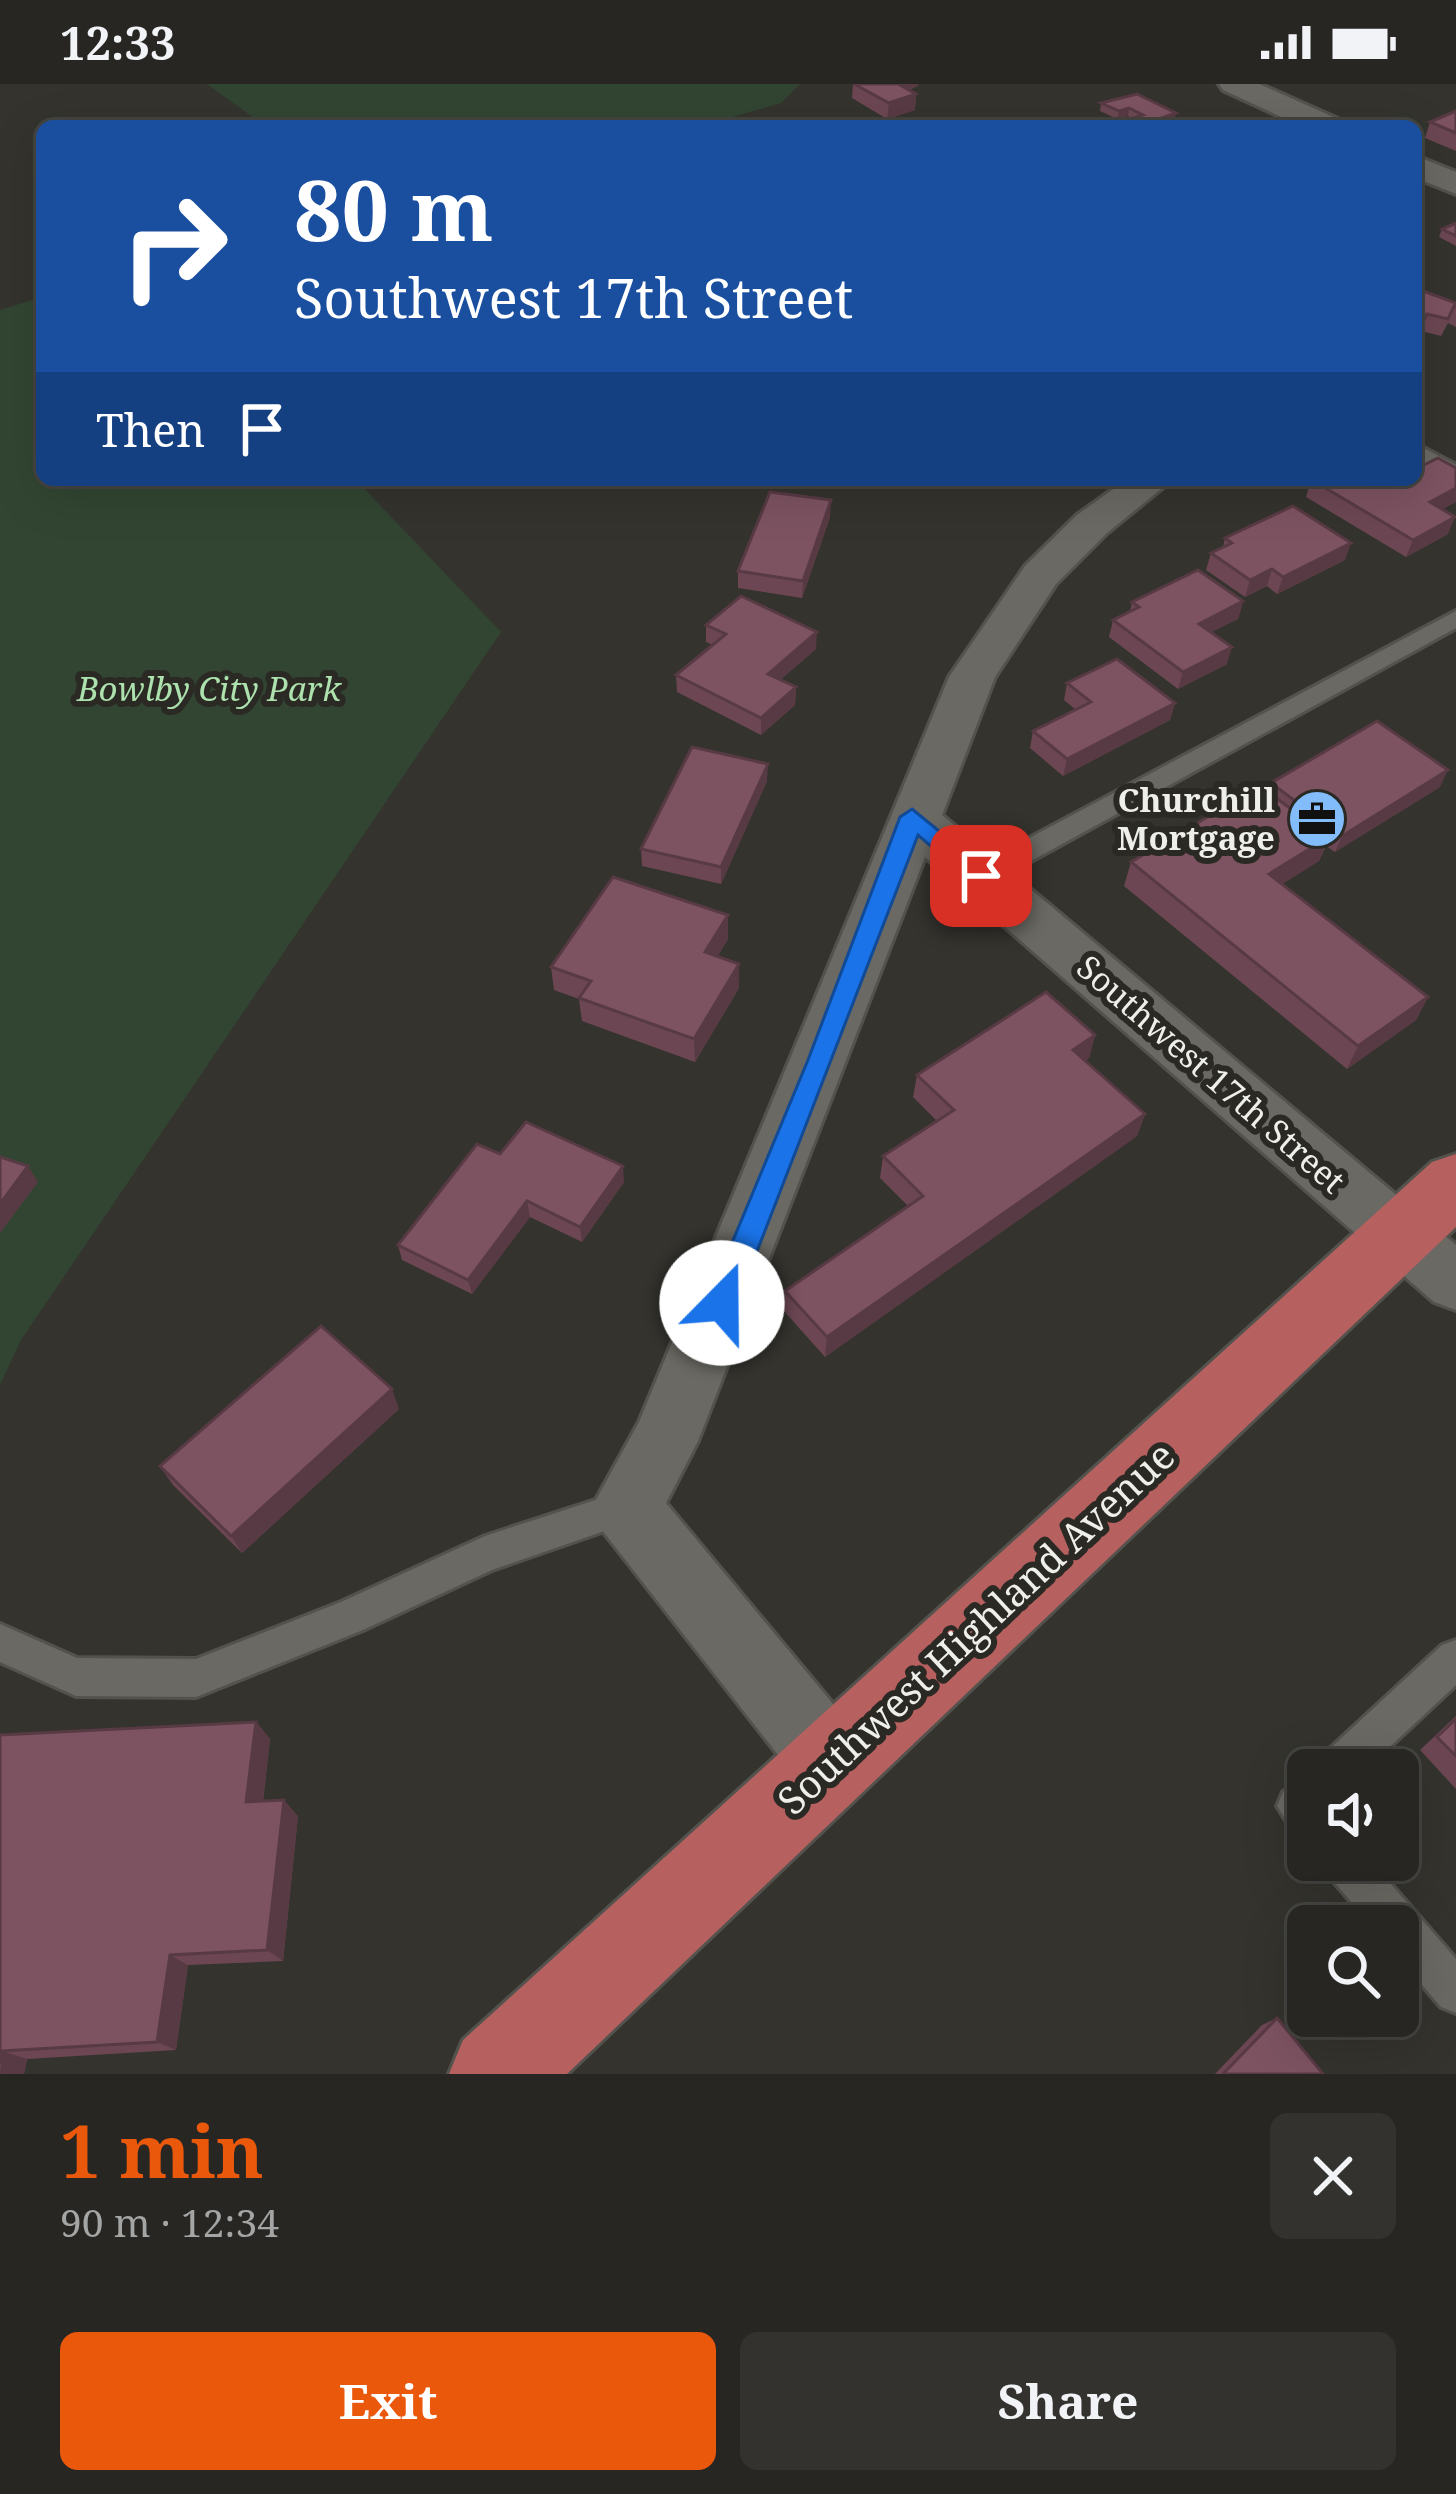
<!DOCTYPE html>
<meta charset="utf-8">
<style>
:root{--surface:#272622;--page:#33322f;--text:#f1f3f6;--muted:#a4a5a5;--line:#434340;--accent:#ea580c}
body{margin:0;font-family:"Noto Serif",serif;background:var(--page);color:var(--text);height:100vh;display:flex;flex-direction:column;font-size:45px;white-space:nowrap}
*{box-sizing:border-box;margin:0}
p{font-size:39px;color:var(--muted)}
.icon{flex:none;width:66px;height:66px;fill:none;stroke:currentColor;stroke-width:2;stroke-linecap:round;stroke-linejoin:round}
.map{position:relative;height:1990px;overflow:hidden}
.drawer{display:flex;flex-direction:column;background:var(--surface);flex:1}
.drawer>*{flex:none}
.banner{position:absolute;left:36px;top:36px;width:1386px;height:366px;border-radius:18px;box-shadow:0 12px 48px #0002,0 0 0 3px var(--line);background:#1a4fa0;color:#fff;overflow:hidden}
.tools{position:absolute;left:1287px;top:1665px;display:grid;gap:24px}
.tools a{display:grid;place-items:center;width:132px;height:132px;border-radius:18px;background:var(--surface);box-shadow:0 12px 48px #0002,0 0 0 3px var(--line);font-size:60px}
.pin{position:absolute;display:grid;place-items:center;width:102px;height:102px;color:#fff;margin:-51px;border-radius:24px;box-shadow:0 6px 18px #0006}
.me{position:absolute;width:132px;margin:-66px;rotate:22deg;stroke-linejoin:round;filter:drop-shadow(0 0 9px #0008)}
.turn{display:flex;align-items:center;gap:42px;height:252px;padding:0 60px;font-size:54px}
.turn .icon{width:156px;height:156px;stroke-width:2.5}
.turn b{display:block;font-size:84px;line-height:102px}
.then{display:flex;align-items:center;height:114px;padding:0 60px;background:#0003;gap:24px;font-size:45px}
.round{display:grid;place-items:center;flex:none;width:126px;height:126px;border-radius:18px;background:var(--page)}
.summary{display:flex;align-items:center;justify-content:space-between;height:204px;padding:0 60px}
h1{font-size:72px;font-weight:700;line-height:90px;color:var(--accent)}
.primary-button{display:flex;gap:24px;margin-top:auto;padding:24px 60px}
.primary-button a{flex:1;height:138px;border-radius:18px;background:var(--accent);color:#fff;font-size:48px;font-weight:700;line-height:138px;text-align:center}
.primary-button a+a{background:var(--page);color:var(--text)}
.status{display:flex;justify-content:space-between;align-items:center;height:84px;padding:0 60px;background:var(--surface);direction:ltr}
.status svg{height:33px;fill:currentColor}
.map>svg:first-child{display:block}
.green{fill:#324532}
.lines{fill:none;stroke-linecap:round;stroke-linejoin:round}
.service-casing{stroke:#53524d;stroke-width:6}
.minor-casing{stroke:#53524d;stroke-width:6}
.trunk-casing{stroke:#53524d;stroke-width:6}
.service{fill:#6a6963;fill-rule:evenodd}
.minor{fill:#6a6963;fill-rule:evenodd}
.trunk{fill:#b76060;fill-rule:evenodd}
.wall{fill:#6c4753}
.shaded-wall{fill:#583a44}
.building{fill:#7d5361;stroke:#583a44;stroke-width:3}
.route{fill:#1a73e8;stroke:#114b97;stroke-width:3}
.labels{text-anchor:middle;stroke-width:12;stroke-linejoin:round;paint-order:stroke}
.park-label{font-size:33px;font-style:italic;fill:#ade1ad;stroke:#2a2924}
.poi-label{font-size:33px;font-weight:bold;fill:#eeeeea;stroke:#2a2924;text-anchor:end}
.street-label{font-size:33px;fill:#eeeeea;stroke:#2a2924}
.near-street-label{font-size:39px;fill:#eeeeea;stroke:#2a2924}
</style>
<div class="status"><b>12:33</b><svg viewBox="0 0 49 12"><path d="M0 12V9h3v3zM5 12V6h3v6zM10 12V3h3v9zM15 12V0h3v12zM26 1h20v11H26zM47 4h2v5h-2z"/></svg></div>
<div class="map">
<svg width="1456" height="1990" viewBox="0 0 1456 1990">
<rect width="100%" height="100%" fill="#34332e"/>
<!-- green -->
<g class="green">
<polygon points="207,0 800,0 781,19 701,42 265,42"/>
<polygon points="42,213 42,396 356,396 501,548 21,1256 0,1301 0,226"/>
</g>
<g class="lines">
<defs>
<g id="service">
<polygon points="1416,360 1456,381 1456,396 1416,375"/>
<polygon points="1456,527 1456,544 991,799 971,799 967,792 971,785"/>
<polygon points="626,1406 639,1411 644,1423 639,1435 492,1486 363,1546 196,1613 76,1612 0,1578 0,1540 77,1574 196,1575 341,1518 485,1452"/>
<polygon points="1456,1556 1456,1601 1365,1686 1316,1686 1322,1672 1442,1561"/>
<polygon points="1308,1692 1308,1755 1294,1749 1277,1722 1283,1708"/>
<polygon points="1322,1776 1370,1776 1456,1875 1456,1929 1441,1923 1398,1873 1398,1842 1372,1842 1328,1791"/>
</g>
<g id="minor">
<polygon points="1219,0 1259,0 1338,35 1343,42 1301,42 1223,6"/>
<polygon points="1416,72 1456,88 1456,110 1416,94"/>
<polygon points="1126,396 1172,396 1107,449 1056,500 995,593 942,731 1456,1161 1456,1226 1434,1218 925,773 698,1357 666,1419 858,1650 869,1677 858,1704 831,1715 804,1704 602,1446 592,1423 639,1338 949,593 1025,482 1077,431"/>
</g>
<polygon id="trunk" points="1456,1070 1456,1143 567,1990 449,1990 463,1956 1432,1078"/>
</defs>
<!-- service casing -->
<use href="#service" class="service-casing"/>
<!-- minor casing -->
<use href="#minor" class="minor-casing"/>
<!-- trunk casing -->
<use href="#trunk" class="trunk-casing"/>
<!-- service -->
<use href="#service" class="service"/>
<!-- minor -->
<use href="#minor" class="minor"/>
<!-- trunk -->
<use href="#trunk" class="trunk"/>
</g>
<!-- wall -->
<g class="wall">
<polygon points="853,0 918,0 918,2 908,6 916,10 915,26 887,35 852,14"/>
<polygon points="1137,10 1174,37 1161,42 1132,42 1133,35 1128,32 1117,35 1100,27 1101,19"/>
<polygon points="1456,27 1456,67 1425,54 1430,38"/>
<polygon points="1456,139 1456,162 1439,153 1442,145"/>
<polygon points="1416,211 1456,219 1456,243 1448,239 1441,252 1421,247 1416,258"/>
<polygon points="1456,384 1456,418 1442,425 1448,450 1406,473 1306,413 1311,396 1394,397"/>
<polygon points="830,433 802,514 738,504 738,487"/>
<polygon points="1225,454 1345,476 1277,510 1267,502 1245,513 1206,486 1211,469 1223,463"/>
<polygon points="1243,517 1238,535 1211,548 1227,580 1178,605 1109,553 1113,536 1130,528 1132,518"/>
<polygon points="706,541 816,565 780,596 796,603 795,621 761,651 677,608 676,591 713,561 706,558"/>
<polygon points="1067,599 1175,619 1170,636 1063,692 1030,664 1033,647 1075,625 1064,616"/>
<polygon points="767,697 721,800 642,782 641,765"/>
<polygon points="1271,699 1440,703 1335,768 1326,762 1319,777 1282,800 1428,913 1416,936 1347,985 1124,802 1131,778 1268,708"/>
<polygon points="728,855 717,873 739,904 695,978 582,937 579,915 554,906 551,883"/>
<polygon points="1095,951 1089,974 1085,977 1145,1030 1137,1052 825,1273 784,1227 785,1207 908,1122 880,1094 883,1072 937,1037 913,1013 917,991"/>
<polygon points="500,1070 624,1098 582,1158 530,1133 472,1210 402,1176 398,1161"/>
<polygon points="399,1325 242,1469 173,1401 160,1382"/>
<polygon points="1456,1632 1456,1705 1420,1666"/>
<polygon points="256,1638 270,1655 263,1718 298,1732 283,1877 188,1881 176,1966 27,1975 24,1990 0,1990 0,1651"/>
<polygon points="1277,1934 1323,1990 1215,1990 1262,1941"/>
</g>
<!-- shaded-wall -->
<g class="shaded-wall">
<polygon points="890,0 918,0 918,2 889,11"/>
<polygon points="916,10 915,26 887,35 889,19"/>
<polygon points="1129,24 1128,32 1117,35 1119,27"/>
<polygon points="1176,29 1174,37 1161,42 1145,42 1145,40"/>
<polygon points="1456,404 1456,418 1423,436 1430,418"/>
<polygon points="831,416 830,433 802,514 803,497"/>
<polygon points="1455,433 1448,450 1406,473 1413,456"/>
<polygon points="1351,459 1345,476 1277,510 1283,493"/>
<polygon points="1272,485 1267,502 1245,513 1250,496"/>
<polygon points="1243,517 1238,535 1194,557 1199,540"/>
<polygon points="817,548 816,565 767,607 768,590"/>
<polygon points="1232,563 1227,580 1178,605 1183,588"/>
<polygon points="796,603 795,621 761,651 761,634"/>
<polygon points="1175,619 1170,636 1063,692 1067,675"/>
<polygon points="768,680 767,697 721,800 721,783"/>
<polygon points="1448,686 1440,703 1335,768 1342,752"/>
<polygon points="1329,753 1319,777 1260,814 1269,790"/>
<polygon points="728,831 728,855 705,892 705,868"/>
<polygon points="739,880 739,904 695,978 694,955"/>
<polygon points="1428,913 1416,936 1347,985 1358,962"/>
<polygon points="1095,951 1089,974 1067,989 1073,966"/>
<polygon points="1145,1030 1137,1052 825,1273 827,1253"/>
<polygon points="28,1082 38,1098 0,1149 0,1120"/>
<polygon points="623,1082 624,1098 582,1158 580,1143"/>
<polygon points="527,1117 530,1133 472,1210 468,1196"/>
<polygon points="392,1305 399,1325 242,1469 231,1452"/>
<polygon points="256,1638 270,1655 261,1733 246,1718"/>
<polygon points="284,1716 298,1732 283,1877 267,1866"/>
<polygon points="170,1871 188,1881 176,1966 157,1958"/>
<polygon points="2,1967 27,1975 24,1990 0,1990"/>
</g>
<!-- building -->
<g class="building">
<polygon points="854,0 898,0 916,10 889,19"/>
<polygon points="1137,10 1176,29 1145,40 1133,34 1143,31 1129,24 1119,27 1101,19"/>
<polygon points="1456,27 1456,49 1430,38"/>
<polygon points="1272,37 1282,42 1259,42"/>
<polygon points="1456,139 1456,152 1442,145"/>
<polygon points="1423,207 1456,219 1456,223 1454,222 1448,235 1427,230 1421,243 1416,242 1416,211"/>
<polygon points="1438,374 1456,384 1456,404 1430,418 1455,433 1413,456 1312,396 1416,396 1416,385"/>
<polygon points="770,408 831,416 803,497 738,487"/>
<polygon points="1293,422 1351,459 1283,493 1272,485 1250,496 1211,469 1232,459 1225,454"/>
<polygon points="1198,486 1243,517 1199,540 1232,563 1183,588 1113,536 1139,523 1132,518"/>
<polygon points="741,512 817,548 768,590 796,603 761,634 676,591 726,550 706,541"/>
<polygon points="1117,575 1175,619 1067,675 1033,647 1091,618 1067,599"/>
<polygon points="1377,637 1448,686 1342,752 1271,699"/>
<polygon points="692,663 768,680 721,783 641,765"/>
<polygon points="1260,702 1329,753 1269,790 1428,913 1358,962 1131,778"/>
<polygon points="613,793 728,831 705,868 739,880 694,955 579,914 591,897 551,883"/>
<polygon points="1046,908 1095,951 1073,966 1145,1030 827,1253 785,1207 923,1112 883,1072 954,1026 917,991"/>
<polygon points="526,1038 623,1082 580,1143 527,1117 468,1196 398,1161 477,1060 500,1070"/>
<polygon points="0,1073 28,1082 0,1120"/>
<polygon points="321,1242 392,1305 231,1452 160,1382"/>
<polygon points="1456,1635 1456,1672 1437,1653"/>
<polygon points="256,1638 246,1718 284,1716 267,1866 170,1871 157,1958 2,1967 0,1979 0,1651"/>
<polygon points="1277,1934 1323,1990 1223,1990"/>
</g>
<!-- route -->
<polygon class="route" points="912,725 994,792 981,801 973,798 918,751 737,1219 732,1228 722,1232 711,1228 707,1219 808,976 900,733"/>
<!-- icons -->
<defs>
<symbol id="office-disc" viewBox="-11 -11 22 22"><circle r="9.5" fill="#82bcfa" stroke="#2a2924"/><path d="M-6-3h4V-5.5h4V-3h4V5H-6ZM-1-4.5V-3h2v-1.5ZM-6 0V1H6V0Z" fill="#111"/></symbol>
</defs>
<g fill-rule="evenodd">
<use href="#office-disc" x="1284" y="702" width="66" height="66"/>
</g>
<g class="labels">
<!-- park labels -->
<g class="park-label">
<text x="209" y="617">Bowlby City Park</text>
</g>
<!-- poi labels -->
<g class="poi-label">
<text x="1275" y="728">Churchill<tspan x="1275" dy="38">Mortgage</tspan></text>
</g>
<!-- street labels -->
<g class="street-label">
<text transform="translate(1211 990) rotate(41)" y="12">Southwest 17th Street</text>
</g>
<!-- near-street labels -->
<g class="near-street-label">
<text transform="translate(976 1544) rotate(-43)" y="14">Southwest Highland Avenue</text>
</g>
</g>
</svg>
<div class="tools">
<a><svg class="icon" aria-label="sound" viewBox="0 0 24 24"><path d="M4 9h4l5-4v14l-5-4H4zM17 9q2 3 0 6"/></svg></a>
<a><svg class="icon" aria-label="search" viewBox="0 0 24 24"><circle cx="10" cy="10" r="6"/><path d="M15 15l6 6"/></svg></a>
</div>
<div class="pin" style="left:981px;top:792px;background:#d93025"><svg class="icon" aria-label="arrive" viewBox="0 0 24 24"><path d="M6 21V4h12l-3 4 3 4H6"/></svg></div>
<svg class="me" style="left:722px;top:1219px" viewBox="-20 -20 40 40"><circle r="19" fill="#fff"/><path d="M0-13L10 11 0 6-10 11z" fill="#1a73e8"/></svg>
<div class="banner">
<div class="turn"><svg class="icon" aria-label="right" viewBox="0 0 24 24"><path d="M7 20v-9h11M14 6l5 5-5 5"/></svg><div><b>80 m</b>Southwest 17th Street</div></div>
<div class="then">Then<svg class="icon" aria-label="arrive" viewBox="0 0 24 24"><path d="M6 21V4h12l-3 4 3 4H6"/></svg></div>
</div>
</div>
<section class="drawer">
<div class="summary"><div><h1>1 min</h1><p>90 m · 12:34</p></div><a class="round"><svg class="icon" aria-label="close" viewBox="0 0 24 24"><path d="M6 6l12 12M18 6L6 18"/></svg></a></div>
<div class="primary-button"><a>Exit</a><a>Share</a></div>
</section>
